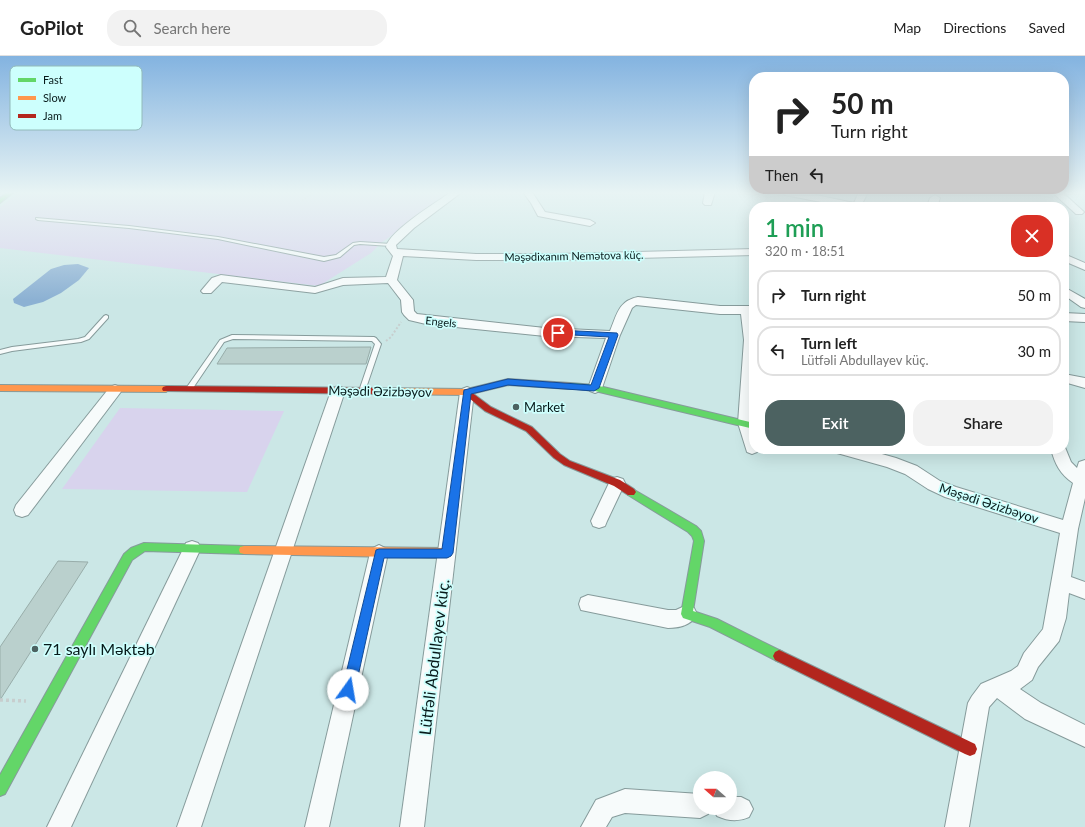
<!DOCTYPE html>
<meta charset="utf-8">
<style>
:root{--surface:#fff;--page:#f2f2f2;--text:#222;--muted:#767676;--line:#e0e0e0;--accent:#4c6261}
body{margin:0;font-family:Lato,sans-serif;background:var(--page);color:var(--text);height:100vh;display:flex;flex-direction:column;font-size:15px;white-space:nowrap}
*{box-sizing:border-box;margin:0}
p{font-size:13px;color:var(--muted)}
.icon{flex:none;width:22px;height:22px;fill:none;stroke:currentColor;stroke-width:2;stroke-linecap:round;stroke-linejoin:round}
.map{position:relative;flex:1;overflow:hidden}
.side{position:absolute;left:749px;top:146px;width:320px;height:252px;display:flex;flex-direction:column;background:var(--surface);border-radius:16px;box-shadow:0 4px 16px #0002}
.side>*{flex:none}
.top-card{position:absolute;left:749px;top:16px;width:320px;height:122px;border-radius:16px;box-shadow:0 4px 16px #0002;background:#fff;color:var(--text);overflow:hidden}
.needle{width:26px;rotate:291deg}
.controls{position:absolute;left:693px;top:715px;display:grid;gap:8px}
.controls a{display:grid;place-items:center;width:44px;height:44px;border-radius:50%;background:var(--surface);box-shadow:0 4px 16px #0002;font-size:20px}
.pin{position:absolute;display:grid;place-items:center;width:34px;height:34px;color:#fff;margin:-17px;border:2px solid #fff;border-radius:50%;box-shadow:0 1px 4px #0007}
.me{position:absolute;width:44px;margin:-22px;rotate:13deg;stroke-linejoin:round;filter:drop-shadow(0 0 3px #0008)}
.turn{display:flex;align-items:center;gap:14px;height:84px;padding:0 16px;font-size:18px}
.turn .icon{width:52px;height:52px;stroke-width:2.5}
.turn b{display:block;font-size:28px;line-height:34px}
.then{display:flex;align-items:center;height:38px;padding:0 16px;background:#0003;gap:8px;font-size:15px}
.round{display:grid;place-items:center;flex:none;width:42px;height:42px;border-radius:16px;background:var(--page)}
.headline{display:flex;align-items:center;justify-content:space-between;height:68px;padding:0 16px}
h1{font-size:24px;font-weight:600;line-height:30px;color:#1e9e55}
.primary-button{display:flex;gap:8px;margin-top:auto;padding:8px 16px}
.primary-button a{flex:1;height:46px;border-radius:16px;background:var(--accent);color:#fff;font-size:16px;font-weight:600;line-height:46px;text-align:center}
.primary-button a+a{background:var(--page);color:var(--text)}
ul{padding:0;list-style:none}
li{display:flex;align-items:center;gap:12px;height:50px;margin:0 8px 6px;padding:0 8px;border:2px solid var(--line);border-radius:16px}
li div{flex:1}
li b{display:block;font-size:15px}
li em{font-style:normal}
header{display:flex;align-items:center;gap:24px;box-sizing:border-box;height:56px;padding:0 20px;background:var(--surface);border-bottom:1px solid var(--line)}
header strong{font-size:19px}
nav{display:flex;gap:22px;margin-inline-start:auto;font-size:14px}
.search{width:280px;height:36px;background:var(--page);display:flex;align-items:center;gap:10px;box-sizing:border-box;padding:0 14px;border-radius:16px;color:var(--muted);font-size:15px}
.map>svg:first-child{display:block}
.green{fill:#d8d3ed}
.water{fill:#8cb1d3}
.building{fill:#bad0cd;stroke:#98adaa}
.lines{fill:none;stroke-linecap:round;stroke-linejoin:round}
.lane-casing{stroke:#869b9b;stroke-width:2}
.street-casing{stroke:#869b9b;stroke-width:2}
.fast-casing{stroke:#869b9b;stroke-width:2}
.slow-casing{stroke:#869b9b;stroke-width:2}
.jam-casing{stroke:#869b9b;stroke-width:2}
.path-far2{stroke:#c7cece;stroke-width:1.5;stroke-dasharray:1.5 1.5;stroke-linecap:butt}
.path-far1{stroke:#c7cece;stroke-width:2;stroke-dasharray:2 2;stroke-linecap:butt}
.path{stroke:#c7cece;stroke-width:3.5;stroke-dasharray:3 3;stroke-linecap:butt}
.lane{fill:#f7fbfb;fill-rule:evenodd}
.street{fill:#f7fbfb;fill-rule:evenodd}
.fast{fill:#63d668;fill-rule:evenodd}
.slow{fill:#ff974d;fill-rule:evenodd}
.jam{fill:#b3261e;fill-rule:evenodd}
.route{fill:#1a73e8;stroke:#114b97}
.poi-dot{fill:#4c6261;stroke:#cdfffd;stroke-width:1.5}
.labels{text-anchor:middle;stroke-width:3.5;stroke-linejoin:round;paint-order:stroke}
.far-street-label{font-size:11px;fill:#071a1a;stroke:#cdfffd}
.street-label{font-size:13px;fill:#071a1a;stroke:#cdfffd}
.poi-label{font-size:13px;fill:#071a1a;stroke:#cdfffd;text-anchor:start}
.near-poi-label{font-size:16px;fill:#071a1a;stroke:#cdfffd;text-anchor:start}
.near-street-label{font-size:16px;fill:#071a1a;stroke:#cdfffd}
.key{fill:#cdfffd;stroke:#92bab9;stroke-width:1}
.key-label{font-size:11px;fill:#071a1a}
</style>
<header>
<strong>GoPilot</strong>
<div class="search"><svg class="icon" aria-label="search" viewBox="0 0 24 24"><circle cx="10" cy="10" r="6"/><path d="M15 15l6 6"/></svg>Search here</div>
<nav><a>Map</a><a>Directions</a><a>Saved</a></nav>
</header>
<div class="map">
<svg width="1085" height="771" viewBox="0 0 1085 771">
<rect width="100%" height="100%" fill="#cbe7e6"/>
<!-- green -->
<g class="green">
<polygon points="20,136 453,136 381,187 371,197 319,230 0,192 0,151"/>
<polygon points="120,352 284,355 247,436 62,433"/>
</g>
<!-- water -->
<polygon class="water" points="78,208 89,212 79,224 61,237 43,246 24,251 14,247 13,243 51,213 64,209"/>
<!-- building -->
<g class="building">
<polygon points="371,291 366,308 217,308 227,292"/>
<polygon points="58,505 88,506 0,644 0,591"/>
</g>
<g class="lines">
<defs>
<g id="lane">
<polygon points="36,162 129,170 218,181 324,201 336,199 353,187 360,186 391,188 393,189 391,190 360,188 354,189 340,201 324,205 218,183 129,172 38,164 36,163"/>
<polygon points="106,259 108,260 108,262 89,283 81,286 12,295 0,298 0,294 12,291 78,283 85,281 104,260"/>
<polygon points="232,279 374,281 376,282 381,288 365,335 362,337 359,335 375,288 372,285 233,283 224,286 191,335 187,335 186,333 187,331 220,284"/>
</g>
<g id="street">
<path d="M451,136H462L414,172L396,189L397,193L476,198H558L754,193V199L558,204H476L403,200L397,224L413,244L414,255L417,258L545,272L610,275C617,259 618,245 638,241L720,250H754L752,367L754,373V393H759L757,396L752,398L747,396L738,367L744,284L741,258H720L636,249L632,252L620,279L602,332L600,335L595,337L590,335L588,332L606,282L545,280L426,268L409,264L404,259L402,256L401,244L388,227L343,229L315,237L222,226L211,237H203L201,235L212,222L221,219L315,231L343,222L386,221L393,200L386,191C389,175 437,146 451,136Z"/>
<polygon points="523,136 532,136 545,156 590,164 595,167 590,170 538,160 531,147"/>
<polygon points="705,136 715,136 711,149 705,149 703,147"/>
<polygon points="781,136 802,136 854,147 859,136 868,136 862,148 867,151 847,151 785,139"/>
<polygon points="1052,136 1062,136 1084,156 1082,158 1076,158"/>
<polygon points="935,139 940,142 937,151 927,151 930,142"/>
<polygon points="1064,198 1085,207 1085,214 1064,205"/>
<polygon points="1064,231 1085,243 1085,252 1081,251 1064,239"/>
<polygon points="1064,257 1085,258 1085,266 1064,265"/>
<polygon points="1064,318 1085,322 1085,332 1064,326"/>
<polygon points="115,329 120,331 122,334 120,337 28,459 22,461 16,459 14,454 16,449 110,331"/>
<polygon points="338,330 343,332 345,335 201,771 177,771 331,335 333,332"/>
<polygon points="467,331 472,333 474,336 424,771 400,771 460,336 462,333"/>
<path d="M1064,389L1071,406L1077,412L1079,406L1085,404V442L1078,473L1071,521L1085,526V543L1069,537L1066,562L1059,585L1038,611L1032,624L1020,633L1041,647L1085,669V691L1025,663L997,642L989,651L969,771H945L968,647L972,640L981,628L1011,615L1018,610L1024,597L1043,573L1060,477L945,441L928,433L905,418L887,411L837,397L834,393H864L896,402L917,410L940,425L956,431L1063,464L1073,427C1060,418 1055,408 1051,393H1064Z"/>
<polygon points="617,421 623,423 625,427 607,465 605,470 599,472 593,470 591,465 609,427 611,423"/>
<polygon points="192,485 198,487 201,492 71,771 47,771 186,487"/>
<polygon points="379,489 385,492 388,497 329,771 305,771 370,497 373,492"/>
<path d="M588,539L668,554H676L687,549L694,552L697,558C692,569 679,572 668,572L581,554L579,548L581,542Z"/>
<polygon points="625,733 700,738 700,752 711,752 708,758 700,762 625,757 612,761 606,771 581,771 596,744"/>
<path d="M730,741H741L749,745L753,753L749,761C738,766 728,765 717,760L713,752H730Z"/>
</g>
<g id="fast">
<polygon points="8,136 14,136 0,147 0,142"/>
<polygon points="570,327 595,329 754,367 754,373 595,335 567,332 566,330"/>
<polygon points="631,432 696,470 701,475 704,485 693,555 717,563 783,596 785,600 783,604 779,606 775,604 710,571 683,562 681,558 694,485 692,480 688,476 628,439 626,436 628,433"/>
<polygon points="144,487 244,490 248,491 249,494 248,497 244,498 145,495 132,504 5,738 0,740 0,719 124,498 131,492"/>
</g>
<g id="slow">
<polygon points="508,323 570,327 574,330 570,333 508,329 467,339 375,338 371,335 375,332 467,333"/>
<polygon points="0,329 166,330 170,333 166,336 0,335"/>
<polygon points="244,490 447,492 451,494 452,497 451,500 447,502 244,498 240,497 239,494 240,491"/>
</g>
<g id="jam">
<polygon points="166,330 375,332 379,335 375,338 163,335 162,333 163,331"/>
<polygon points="467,333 491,351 532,371 560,398 570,405 620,424 634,433 636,436 634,439 628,439 614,430 564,409 554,402 526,375 485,355 464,338 463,336"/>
<polygon points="779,594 975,688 977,693 975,698 970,700 965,698 775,604 773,600 775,596"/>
</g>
</defs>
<!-- lane casing -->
<use href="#lane" class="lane-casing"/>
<!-- street casing -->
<use href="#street" class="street-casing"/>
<!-- fast casing -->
<use href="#fast" class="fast-casing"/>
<!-- slow casing -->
<use href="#slow" class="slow-casing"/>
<!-- jam casing -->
<use href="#jam" class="jam-casing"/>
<!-- path-far2 -->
<polyline class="path-far2" points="302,144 316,136"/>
<!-- path-far1 -->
<polyline class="path-far1" points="386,285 391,281 401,266"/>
<!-- path -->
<polyline class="path" points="0,644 26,645"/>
<!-- lane -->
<use href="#lane" class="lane"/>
<!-- street -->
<use href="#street" class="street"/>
<!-- fast -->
<use href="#fast" class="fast"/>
<!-- slow -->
<use href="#slow" class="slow"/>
<!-- jam -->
<use href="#jam" class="jam"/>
</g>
<!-- sky -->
<linearGradient id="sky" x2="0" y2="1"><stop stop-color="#83b3e0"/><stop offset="0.56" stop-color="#e8f4f4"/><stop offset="1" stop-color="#e8f4f4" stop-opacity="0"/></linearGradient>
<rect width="1085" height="244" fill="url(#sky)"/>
<!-- route -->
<polygon class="route" points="558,274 617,277 618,279 599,332 594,335 508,329 471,338 453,497 451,500 447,502 384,502 355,634 353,639 348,641 344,639 342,634 376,494 379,493 442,493 464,334 508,323 591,329 609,281 555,278 555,275"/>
<!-- markers -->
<g class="poi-dot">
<circle cx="516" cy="351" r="4"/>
<circle cx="35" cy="593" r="4"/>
</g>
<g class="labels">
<!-- far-street labels -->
<g class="far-street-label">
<text transform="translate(574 200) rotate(-1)" y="4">Məşədixanım Nemətova küç.</text>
<text transform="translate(441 266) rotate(6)" y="4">Engels</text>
</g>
<!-- street labels -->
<g class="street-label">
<text transform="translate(380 335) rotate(1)" y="5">Məşədi Əzizbəyov</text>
<text transform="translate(989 447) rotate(18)" y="5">Məşədi Əzizbəyov</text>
</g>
<!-- poi labels -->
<g class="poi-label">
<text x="524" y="356">Market</text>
</g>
<!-- near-poi labels -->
<g class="near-poi-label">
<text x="43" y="599">71 saylı Məktəb</text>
</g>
<!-- near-street labels -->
<g class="near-street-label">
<text transform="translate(434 601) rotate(-83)" y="6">Lütfəli Abdullayev küç.</text>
</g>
</g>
<!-- legend -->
<rect x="10" y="10" width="132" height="64" rx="6" class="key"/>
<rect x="18" y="22" width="18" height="4" fill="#63d668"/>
<rect x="18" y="40" width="18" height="4" fill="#ff974d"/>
<rect x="18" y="58" width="18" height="4" fill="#b3261e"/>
<g class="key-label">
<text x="43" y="28">Fast</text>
<text x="43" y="46">Slow</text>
<text x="43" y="64">Jam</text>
</g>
</svg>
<div class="controls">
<a><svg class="needle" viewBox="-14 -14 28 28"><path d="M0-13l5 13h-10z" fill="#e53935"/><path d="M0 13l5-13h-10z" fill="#767676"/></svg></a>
</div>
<div class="pin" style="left:558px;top:277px;background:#d93025"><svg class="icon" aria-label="arrive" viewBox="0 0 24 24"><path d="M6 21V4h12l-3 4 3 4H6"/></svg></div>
<svg class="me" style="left:348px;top:634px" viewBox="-20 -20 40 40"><circle r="19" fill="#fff"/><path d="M0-13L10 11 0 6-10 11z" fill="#1a73e8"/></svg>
<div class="top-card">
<div class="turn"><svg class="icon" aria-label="right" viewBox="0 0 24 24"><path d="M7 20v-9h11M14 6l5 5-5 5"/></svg><div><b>50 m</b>Turn right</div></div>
<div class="then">Then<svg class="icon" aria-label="left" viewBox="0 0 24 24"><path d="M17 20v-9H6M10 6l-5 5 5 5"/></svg></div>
</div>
<section class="side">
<div class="headline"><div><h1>1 min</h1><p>320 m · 18:51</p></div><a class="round" style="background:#d93025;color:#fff"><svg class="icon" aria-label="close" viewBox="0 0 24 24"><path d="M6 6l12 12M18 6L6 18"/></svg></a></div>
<ul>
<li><svg class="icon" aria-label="right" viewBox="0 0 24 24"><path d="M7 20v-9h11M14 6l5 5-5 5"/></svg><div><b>Turn right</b></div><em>50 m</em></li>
<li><svg class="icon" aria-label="left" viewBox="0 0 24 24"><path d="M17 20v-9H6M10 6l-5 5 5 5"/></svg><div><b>Turn left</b><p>Lütfəli Abdullayev küç.</p></div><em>30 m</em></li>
</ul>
<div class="primary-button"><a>Exit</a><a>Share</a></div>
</section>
</div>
